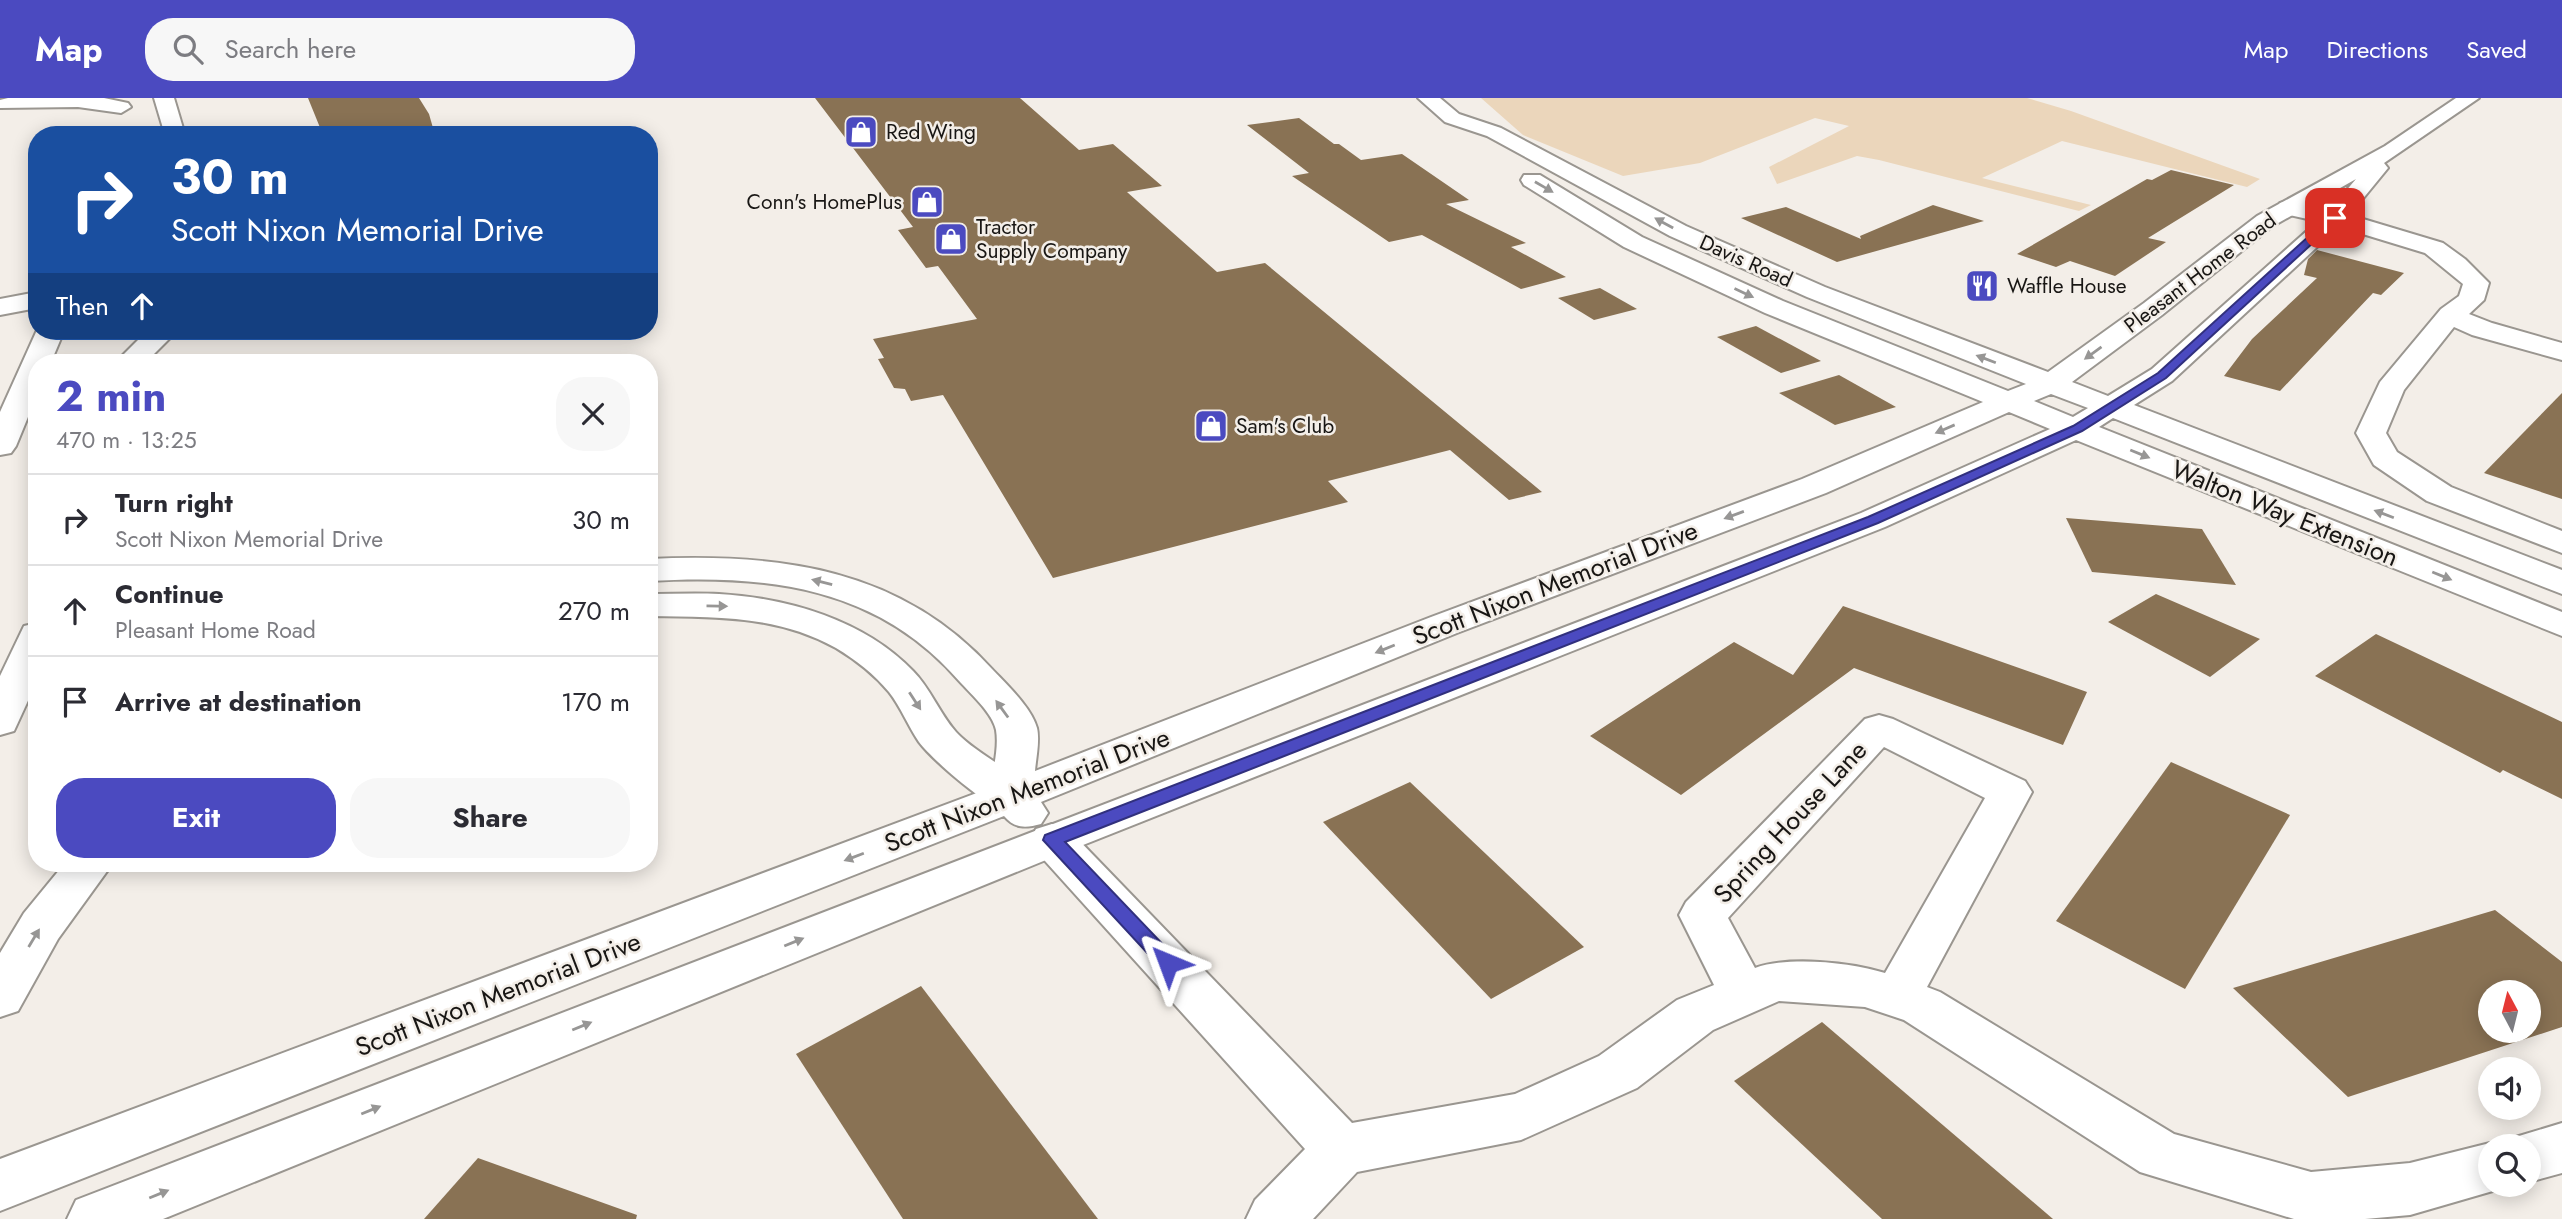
<!DOCTYPE html>
<meta charset="utf-8">
<style>
:root{--surface:#fff;--page:#f7f7f7;--text:#2b2b33;--muted:#7c7c81;--line:#e1e1e2;--accent:#4b4ac0}
body{margin:0;font-family:Jost,sans-serif;background:var(--page);color:var(--text);height:100vh;display:flex;flex-direction:column;font-size:26px;white-space:nowrap}
*{box-sizing:border-box;margin:0}
p{font-size:23px;color:var(--muted)}
.icon{flex:none;width:38px;height:38px;fill:none;stroke:currentColor;stroke-width:2;stroke-linecap:round;stroke-linejoin:round}
.map{position:relative;flex:1;overflow:hidden}
.side{position:absolute;left:28px;top:256px;width:630px;height:518px;display:flex;flex-direction:column;background:var(--surface);border-radius:28px;box-shadow:0 4px 18px #0003}
.side>*{flex:none}
.hud{position:absolute;left:28px;top:28px;width:630px;height:214px;border-radius:28px;box-shadow:0 4px 18px #0003;background:#1a4fa0;color:#fff;overflow:hidden}
.needle{width:46px;rotate:353deg}
.buttons{position:absolute;left:2478px;top:882px;display:grid;gap:14px}
.buttons a{display:grid;place-items:center;width:63px;height:63px;border-radius:50%;background:var(--surface);box-shadow:0 4px 18px #0003;font-size:35px}
.pin{position:absolute;display:grid;place-items:center;width:60px;height:60px;color:#fff;margin:-30px;border-radius:14px;box-shadow:0 4px 10px #0006}
.me{position:absolute;width:77px;margin:-38px;rotate:316deg;stroke-linejoin:round;filter:drop-shadow(0 0 5px #0008)}
.turn{display:flex;align-items:center;gap:24px;height:147px;padding:0 28px;font-size:32px}
.turn .icon{width:91px;height:91px;stroke-width:2.5}
.turn b{display:block;font-size:49px;line-height:60px}
.then{display:flex;align-items:center;height:66px;padding:0 28px;background:#0003;gap:14px;font-size:26px}
.round{display:grid;place-items:center;flex:none;width:74px;height:74px;border-radius:28px;background:var(--page)}
.headline{display:flex;align-items:center;justify-content:space-between;height:119px;padding:0 28px}
h1{font-size:42px;font-weight:700;line-height:52px;color:var(--accent)}
.button{display:flex;gap:14px;margin-top:auto;padding:14px 28px}
.button a{flex:1;height:80px;border-radius:28px;background:var(--accent);color:#fff;font-size:28px;font-weight:700;line-height:80px;text-align:center}
.button a+a{background:var(--page);color:var(--text)}
ul{padding:0;list-style:none}
li{display:flex;align-items:center;gap:21px;height:91px;padding:0 28px;border-top:2px solid var(--line)}
li div{flex:1}
li b{display:block;font-size:26px}
li em{font-style:normal}
header{display:flex;align-items:center;gap:42px;box-sizing:border-box;height:98px;padding:0 35px;background:var(--accent);color:#fff}
header strong{font-size:33px}
nav{display:flex;gap:38px;margin-inline-start:auto;font-size:24px}
.search{width:490px;height:63px;background:var(--page);display:flex;align-items:center;gap:18px;box-sizing:border-box;padding:0 24px;border-radius:28px;color:var(--muted);font-size:26px}
.map>svg:first-child{display:block}
.green{fill:#ebd6bb}
.building{fill:#897254;fill-rule:evenodd}
.lines{fill:none;stroke-linecap:round;stroke-linejoin:round}
.minor-casing{stroke:#9a9690;stroke-width:4}
.major-casing{stroke:#9a9690;stroke-width:4}
.highway-casing{stroke:#9a9690;stroke-width:4}
.minor{fill:#fff;fill-rule:evenodd}
.major{fill:#fff;fill-rule:evenodd}
.highway{fill:#fff;fill-rule:evenodd}
.oneway{fill:#979695}
.route{fill:#4b4ac0;stroke:#31307d;stroke-width:2}
.labels{text-anchor:middle;stroke-width:5;stroke-linejoin:round;paint-order:stroke}
.far-poi-label{font-size:21px;fill:#181614;stroke:#f3eee8;text-anchor:start}
.far-street-label{font-size:21px;fill:#181614;stroke:#f3eee8}
.street-label{font-size:26px;fill:#181614;stroke:#f3eee8}
</style>
<header>
<strong>Map</strong>
<div class="search"><svg class="icon" aria-label="search" viewBox="0 0 24 24"><circle cx="10" cy="10" r="6"/><path d="M15 15l6 6"/></svg>Search here</div>
<nav><a>Map</a><a>Directions</a><a>Saved</a></nav>
</header>
<div class="map">
<svg width="2562" height="1121" viewBox="0 0 2562 1121">
<rect width="100%" height="100%" fill="#f3eee8"/>
<!-- green -->
<polygon class="green" points="1481,0 2027,0 2071,13 2260,81 2247,89 2062,43 1982,80 2091,107 2079,113 1879,62 1857,58 1777,86 1769,69 1849,28 1815,20 1700,65 1623,78 1523,37"/>
<!-- building -->
<g class="building">
<polygon points="308,0 419,0 429,16 435,37 323,37"/>
<polygon points="815,0 1020,0 1079,52 1113,46 1162,88 1127,94 1217,174 1265,165 1542,394 1509,402 1450,352 1328,383 1348,404 1053,480 943,297 911,303 905,291 894,290 878,261 884,260 873,241 977,221 938,168 926,170 898,132 913,129"/>
<polygon points="1299,20 1334,46 1339,46 1361,62 1402,56 1469,102 1446,106 1526,145 1511,149 1566,179 1521,191 1422,137 1389,144 1292,78 1309,75 1247,27"/>
<polygon points="2171,72 2234,87 2148,140 2166,144 2115,178 2070,163 2056,169 2017,156 2147,81 2152,82"/>
<polygon points="1933,107 1984,123 1837,164 1741,120 1786,109 1861,141 1860,138"/>
<polygon points="2317,152 2404,175 2381,197 2373,195 2280,293 2224,278 2252,241 2317,180 2304,177 2308,161"/>
<polygon points="1600,190 1637,211 1594,222 1558,200"/>
<polygon points="1756,228 1821,263 1781,275 1717,239"/>
<polygon points="1839,277 1896,309 1835,327 1779,295"/>
<polygon points="2562,295 2562,401 2484,375"/>
<polygon points="2066,420 2202,431 2236,487 2092,474"/>
<polygon points="2156,496 2260,541 2210,579 2108,524"/>
<polygon points="1843,508 2087,594 2063,647 1854,570 1681,697 1590,638 1734,544 1793,577"/>
<polygon points="2376,536 2562,624 2562,701 2503,672 2500,675 2315,578"/>
<polygon points="2171,664 2290,717 2185,891 2056,823"/>
<polygon points="1410,684 1584,849 1491,901 1323,724"/>
<path d="M2495,812L2562,864V929L2348,999L2233,890ZM2490,894H2529V933H2490Z"/>
<polygon points="921,888 1098,1121 903,1121 796,956"/>
<polygon points="1822,924 2053,1121 1882,1121 1734,983"/>
<polygon points="478,1060 637,1117 636,1121 424,1121"/>
</g>
<g class="lines">
<defs>
<g id="minor">
<polygon points="2288,103 2343,115 2443,145 2465,161 2489,185 2484,202 2469,216 2492,225 2562,245 2562,262 2472,237 2454,229 2404,292 2386,335 2397,354 2451,389 2562,433 2562,455 2427,403 2374,367 2356,335 2380,284 2441,211 2459,198 2463,186 2425,155 2330,126 2280,115 2277,110 2280,105"/>
<polygon points="37,194 37,210 0,217 0,201"/>
<path d="M1879,617L1893,621L2025,683L2032,694L1927,889L1940,894L2174,1036L2311,1074L2410,1065L2490,1045L2499,1048H2490V1087L2510,1088L2410,1117L2365,1121H2294L2140,1074L1904,922L1865,909L1779,903L1713,932L1637,990L1521,1042L1357,1074L1313,1121H1246L1255,1102L1305,1051L1036,753L1030,742L1036,731L1052,726L1068,731L1352,1025L1515,996L1599,958L1677,902L1714,887L1679,817L1686,804L1865,621ZM1884,649L1985,700L1885,875C1851,864 1788,858 1755,870L1728,820Z"/>
<polygon points="2562,1025 2562,1075 2529,1084 2529,1048 2506,1048 2509,1041"/>
</g>
<g id="major">
<polygon points="8,0 104,0 128,5 131,9 121,15 78,9 0,10 0,2"/>
<polygon points="154,0 174,0 185,37 165,37"/>
<path d="M1418,0H1440L1459,16L1501,30L1686,128L1825,189L2048,274L2144,205L2257,118L2385,48L2456,0H2479L2384,65L2388,70L2343,125L2172,283L2134,307L2562,472V496L2113,320L2099,329L2562,514V538L2076,342L1885,429L1068,753L163,1121H67L76,1102L1861,415L2050,331L2009,314L1826,395L1457,535L1041,704L1048,715L1041,726C1026,730 1015,731 1004,718L0,1113V1061L990,690C993,672 999,650 996,632C993,616 972,597 961,585C879,489 769,476 649,483V461C779,455 901,470 992,571C1007,587 1031,609 1037,630C1040,643 1036,660 1035,673L1431,519L1802,381L1983,304L1765,215L1624,149L1524,87L1521,82L1524,77H1540L1642,139L1783,203L2008,293L2026,286L1807,199L1670,138L1487,38L1445,24ZM2356,81L2327,115L2152,271L2108,298L2072,284L2162,217L2273,128ZM2051,296L2088,310L2073,319L2034,303Z"/>
<polygon points="37,232 64,233 51,264 37,264 37,297 16,348 11,355 0,357 0,314"/>
<polygon points="147,233 177,233 146,264 116,264"/>
</g>
<g id="highway">
<path d="M649,496C672,496 696,495 719,496C788,500 864,522 913,573C931,591 939,615 956,634C978,658 1016,671 1033,699L1026,710C1022,711 1015,714 1011,714C991,714 931,660 919,644C908,628 901,609 889,594C874,576 856,562 836,550C777,517 714,519 649,518Z"/>
<polygon points="37,525 37,583 14,633 0,637 0,578 24,528"/>
<polygon points="65,765 113,765 58,841 18,913 0,919 0,855 24,815"/>
</g>
</defs>
<!-- minor casing -->
<use href="#minor" class="minor-casing"/>
<!-- major casing -->
<use href="#major" class="major-casing"/>
<!-- highway casing -->
<use href="#highway" class="highway-casing"/>
<!-- minor -->
<use href="#minor" class="minor"/>
<!-- major -->
<use href="#major" class="major"/>
<!-- highway -->
<use href="#highway" class="highway"/>
</g>
<!-- one-way arrows -->
<defs><path id="oneway-solid" d="M-6-.8H1V-3.2L6.5 0L1 3.2V.8H-6Z" transform="scale(1.75)"/></defs>
<g class="oneway">
<use href="#oneway-solid" transform="translate(1544 89) rotate(30)"/>
<use href="#oneway-solid" transform="translate(1664 125) rotate(-151)"/>
<use href="#oneway-solid" transform="translate(1744 195) rotate(25)"/>
<use href="#oneway-solid" transform="translate(2093 255) rotate(144)"/>
<use href="#oneway-solid" transform="translate(1986 261) rotate(-159)"/>
<use href="#oneway-solid" transform="translate(1945 331) rotate(157)"/>
<use href="#oneway-solid" transform="translate(2140 356) rotate(22)"/>
<use href="#oneway-solid" transform="translate(2384 416) rotate(-159)"/>
<use href="#oneway-solid" transform="translate(1734 417) rotate(160)"/>
<use href="#oneway-solid" transform="translate(2442 478) rotate(22)"/>
<use href="#oneway-solid" transform="translate(822 484) rotate(-166)"/>
<use href="#oneway-solid" transform="translate(717 508) rotate(1)"/>
<use href="#oneway-solid" transform="translate(1385 551) rotate(158)"/>
<use href="#oneway-solid" transform="translate(915 603) rotate(57)"/>
<use href="#oneway-solid" transform="translate(1002 611) rotate(-126)"/>
<use href="#oneway-solid" transform="translate(854 759) rotate(159)"/>
<use href="#oneway-solid" transform="translate(34 840) rotate(-59)"/>
<use href="#oneway-solid" transform="translate(794 844) rotate(-22)"/>
<use href="#oneway-solid" transform="translate(582 928) rotate(-22)"/>
<use href="#oneway-solid" transform="translate(371 1012) rotate(-22)"/>
<use href="#oneway-solid" transform="translate(159 1096) rotate(-22)"/>
</g>
<!-- route -->
<polygon class="route" points="2331,118 2340,120 2166,280 2082,333 1878,425 1065,744 1175,859 1178,865 1175,870 1168,873 1161,870 1043,742 1045,737 1868,419 2073,328 2158,275"/>
<!-- icons -->
<defs>
<symbol id="shop-square" viewBox="-11 -11 22 22"><rect x="-9" y="-9" width="18" height="18" rx="4" fill="#4b4ac0" stroke="#f3eee8"/><path d="M-5-2.5h2.3a2.7 3.5 0 0 1 5.4 0H5L5.5 6h-11ZM-1.5-2.5h3a1.5 2.3 0 0 0-3 0Z" fill="#fff"/></symbol>
<symbol id="restaurant-square" viewBox="-11 -11 22 22"><rect x="-9" y="-9" width="18" height="18" rx="4" fill="#4b4ac0" stroke="#f3eee8"/><path d="M-5-6h1v4h1v-4h1v4h1v-4h1v5L-1.5 .5V6h-2V.5L-5-1ZM5-6V6H3V1.5H1.5Q1.5-4 5-6Z" fill="#fff"/></symbol>
</defs>
<g fill-rule="evenodd">
<use href="#shop-square" x="842" y="15" width="38" height="38"/>
<use href="#shop-square" x="908" y="85" width="38" height="38"/>
<use href="#shop-square" x="932" y="122" width="38" height="38"/>
<use href="#restaurant-square" x="1963" y="169" width="38" height="38"/>
<use href="#shop-square" x="1192" y="309" width="38" height="38"/>
</g>
<g class="labels">
<!-- far-poi labels -->
<g class="far-poi-label">
<text x="886" y="41">Red Wing</text>
<text x="902" y="111" text-anchor="end">Conn's HomePlus</text>
<text x="976" y="136">Tractor<tspan x="976" dy="24">Supply Company</tspan></text>
<text x="2007" y="195">Waffle House</text>
<text x="1236" y="335">Sam's Club</text>
</g>
<!-- far-street labels -->
<g class="far-street-label">
<text transform="translate(1746 163) rotate(24)" y="7">Davis Road</text>
<text transform="translate(2200 175) rotate(-37)" y="7">Pleasant Home Road</text>
</g>
<!-- street labels -->
<g class="street-label">
<text transform="translate(2285 415) rotate(22)" y="9">Walton Way Extension</text>
<text transform="translate(1555 485) rotate(-21)" y="9">Scott Nixon Memorial Drive</text>
<text transform="translate(1027 692) rotate(-21)" y="9">Scott Nixon Memorial Drive</text>
<text transform="translate(1790 724) rotate(-47)" y="9">Spring House Lane</text>
<text transform="translate(498 896) rotate(-21)" y="9">Scott Nixon Memorial Drive</text>
</g>
</g>
</svg>
<div class="buttons">
<a><svg class="needle" viewBox="-14 -14 28 28"><path d="M0-13l5 13h-10z" fill="#e53935"/><path d="M0 13l5-13h-10z" fill="#7c7c81"/></svg></a>
<a><svg class="icon" aria-label="sound" viewBox="0 0 24 24"><path d="M4 9h4l5-4v14l-5-4H4zM17 9q2 3 0 6"/></svg></a>
<a><svg class="icon" aria-label="search" viewBox="0 0 24 24"><circle cx="10" cy="10" r="6"/><path d="M15 15l6 6"/></svg></a>
</div>
<div class="pin" style="left:2335px;top:120px;background:#d93025"><svg class="icon" aria-label="arrive" viewBox="0 0 24 24"><path d="M6 21V4h12l-3 4 3 4H6"/></svg></div>
<svg class="me" style="left:1168px;top:865px" viewBox="-20 -20 40 40"><path d="M0-17L14 15 0 8-14 15z" fill="#4b4ac0" stroke="#fff" stroke-width="4"/></svg>
<div class="hud">
<div class="turn"><svg class="icon" aria-label="right" viewBox="0 0 24 24"><path d="M7 20v-9h11M14 6l5 5-5 5"/></svg><div><b>30 m</b>Scott Nixon Memorial Drive</div></div>
<div class="then">Then<svg class="icon" aria-label="ahead" viewBox="0 0 24 24"><path d="M12 20V5M6 11l6-6 6 6"/></svg></div>
</div>
<section class="side">
<div class="headline"><div><h1>2 min</h1><p>470 m · 13:25</p></div><a class="round"><svg class="icon" aria-label="close" viewBox="0 0 24 24"><path d="M6 6l12 12M18 6L6 18"/></svg></a></div>
<ul>
<li><svg class="icon" aria-label="right" viewBox="0 0 24 24"><path d="M7 20v-9h11M14 6l5 5-5 5"/></svg><div><b>Turn right</b><p>Scott Nixon Memorial Drive</p></div><em>30 m</em></li>
<li><svg class="icon" aria-label="ahead" viewBox="0 0 24 24"><path d="M12 20V5M6 11l6-6 6 6"/></svg><div><b>Continue</b><p>Pleasant Home Road</p></div><em>270 m</em></li>
<li><svg class="icon" aria-label="arrive" viewBox="0 0 24 24"><path d="M6 21V4h12l-3 4 3 4H6"/></svg><div><b>Arrive at destination</b></div><em>170 m</em></li>
</ul>
<div class="button"><a>Exit</a><a>Share</a></div>
</section>
</div>
